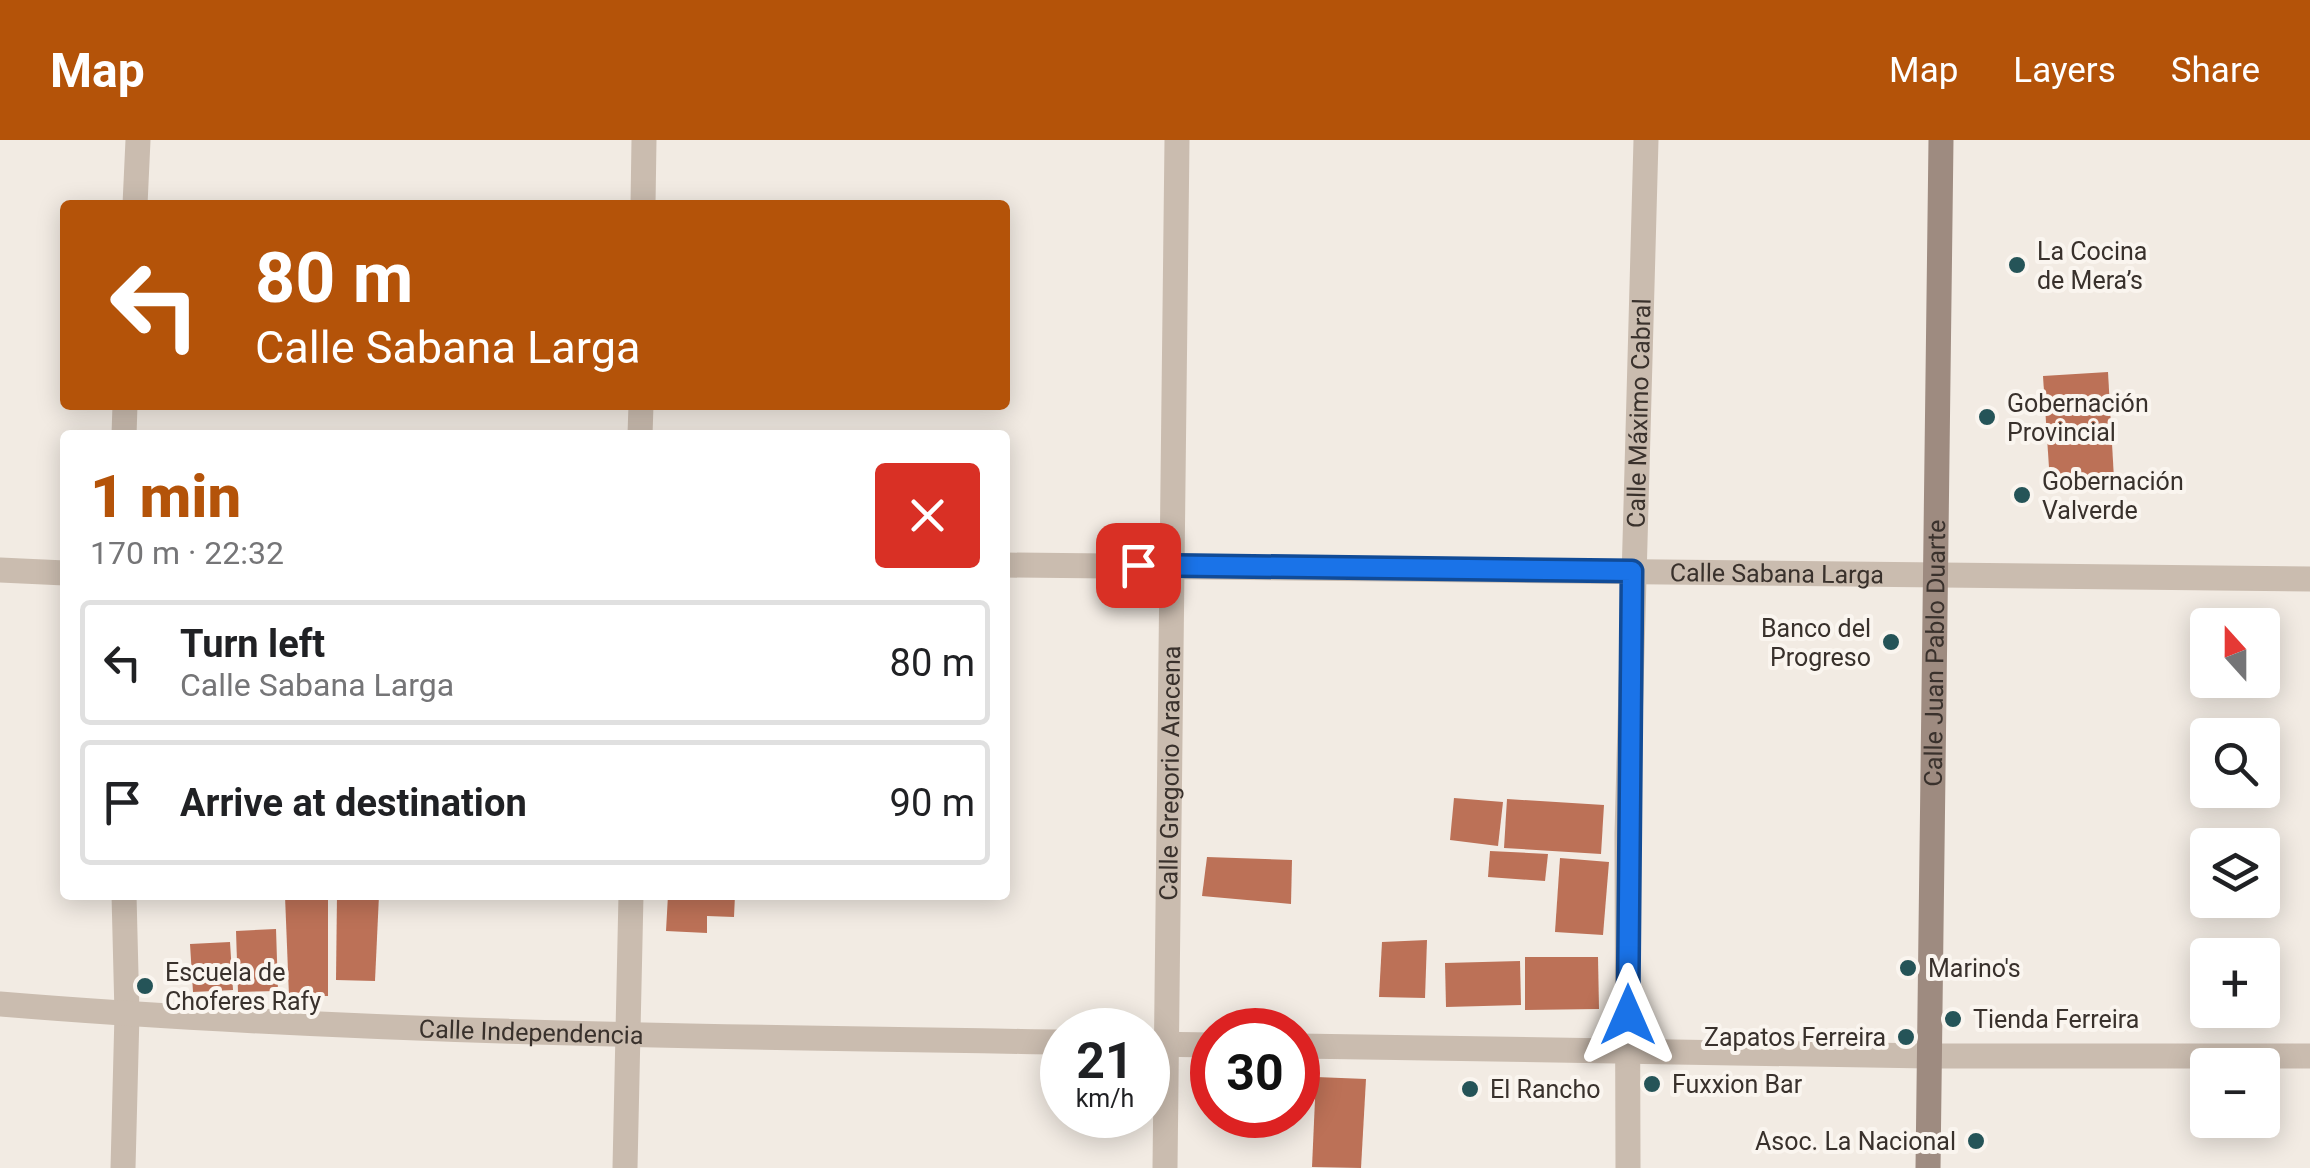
<!DOCTYPE html>
<meta charset="utf-8">
<style>
:root{--surface:#fff;--page:#f2f2f2;--text:#202124;--muted:#757577;--line:#e0e0e0;--accent:#b45309}
body{margin:0;font-family:Roboto,sans-serif;background:var(--page);color:var(--text);height:100vh;display:flex;flex-direction:column;font-size:38px;white-space:nowrap}
*{box-sizing:border-box;margin:0}
p{font-size:32px;color:var(--muted)}
.icon{flex:none;width:55px;height:55px;fill:none;stroke:currentColor;stroke-width:2;stroke-linecap:round;stroke-linejoin:round}
.map{position:relative;flex:1;overflow:hidden}
.details{position:absolute;left:60px;top:290px;width:950px;height:470px;display:flex;flex-direction:column;background:var(--surface);border-radius:10px;box-shadow:0 5px 25px #0003}
.details>*{flex:none}
.top-card{position:absolute;left:60px;top:60px;width:950px;height:210px;border-radius:10px;box-shadow:0 5px 25px #0003;background:#b45309;color:#fff;overflow:hidden}
.needle{width:65px;rotate:339deg}
.buttons{position:absolute;left:2190px;top:468px;display:grid;gap:20px}
.buttons a{display:grid;place-items:center;width:90px;height:90px;border-radius:10px;background:var(--surface);box-shadow:0 5px 25px #0003;font-size:50px}
.speed{position:absolute;left:1040px;top:868px;display:flex;gap:20px;font-size:50px;font-weight:700;text-align:center}
.speed>*{display:grid;place-content:center;width:130px;height:130px;border-radius:50%;background:var(--surface);box-shadow:0 5px 25px #0003;line-height:1}
.speed small{font-size:25px;font-weight:400}
.speed .limit{border:15px solid #d22;background:#fff;color:#111}
.pin{position:absolute;display:grid;place-items:center;width:85px;height:85px;color:#fff;margin:-42px;border-radius:20px;box-shadow:0 5px 15px #0006}
.me{position:absolute;width:110px;margin:-55px;rotate:0deg;stroke-linejoin:round;filter:drop-shadow(0 0 8px #0008)}
.turn{display:flex;align-items:center;gap:35px;height:210px;padding:0 30px;font-size:45px}
.turn .icon{width:130px;height:130px;stroke-width:2.5}
.turn b{display:block;font-size:70px;line-height:85px}
.round{display:grid;place-items:center;flex:none;width:105px;height:105px;border-radius:10px;background:var(--page)}
.summary{display:flex;align-items:center;justify-content:space-between;height:170px;padding:0 30px}
h1{font-size:60px;font-weight:800;line-height:75px;color:var(--accent)}
ul{padding:0;list-style:none}
li{display:flex;align-items:center;gap:30px;height:125px;margin:0 20px 15px;padding:0 10px;border:5px solid var(--line);border-radius:10px}
li div{flex:1}
li b{display:block;font-size:38px}
li em{font-style:normal}
header{display:flex;align-items:center;gap:60px;box-sizing:border-box;height:140px;padding:0 50px;background:var(--accent);color:#fff}
header strong{font-size:48px}
nav{display:flex;gap:55px;margin-inline-start:auto;font-size:35px}
.map>svg:first-child{display:block}
.building{fill:#bc7157}
.lines{fill:none;stroke-linecap:round;stroke-linejoin:round}
.minor{stroke:#cabcaf;stroke-width:25}
.tertiary{stroke:#cabcaf;stroke-width:25}
.secondary{stroke:#9e8b80;stroke-width:25}
.route-casing{stroke:#114b97;stroke-width:25}
.route{stroke:#1a73e8;stroke-width:18}
.poi-dot{fill:#255458;stroke:#faf5ef;stroke-width:4}
.labels{text-anchor:middle;stroke-width:8;stroke-linejoin:round;paint-order:stroke}
.poi-label{font-size:25px;fill:#39312c;stroke:#faf5ef;text-anchor:start}
.street-label{font-size:25px;fill:#39312c;stroke:#faf5ef}
</style>
<header>
<strong>Map</strong>
<nav><a>Map</a><a>Layers</a><a>Share</a></nav>
</header>
<div class="map">
<svg width="2310" height="1028" viewBox="0 0 2310 1028">
<rect width="100%" height="100%" fill="#f2ebe3"/>
<!-- building -->
<g class="building">
<polygon points="2108,232 2114,339 2050,343 2043,236"/>
<polygon points="1454,658 1503,662 1498,706 1450,700"/>
<polygon points="1507,659 1604,665 1601,714 1504,708"/>
<polygon points="1490,711 1548,714 1545,741 1488,737"/>
<polygon points="1207,717 1292,720 1291,764 1202,756"/>
<polygon points="1560,718 1609,722 1603,795 1555,792"/>
<polygon points="317,755 328,755 328,856 289,856 285,756"/>
<polygon points="337,755 379,755 375,841 336,840"/>
<polygon points="668,755 735,755 734,777 707,776 707,793 666,791"/>
<polygon points="276,789 278,851 238,852 236,791"/>
<polygon points="1427,800 1425,858 1379,857 1382,802"/>
<polygon points="230,802 233,850 193,852 190,804"/>
<polygon points="1525,817 1598,817 1599,869 1525,870"/>
<polygon points="1520,821 1521,865 1446,867 1445,823"/>
<polygon points="1316,937 1366,939 1361,1028 1312,1027"/>
</g>
<g class="lines">
<!-- minor -->
<g class="minor">
<polyline points="135,65 138,0"/>
<polyline points="643,65 644,0"/>
<polyline points="124,295 125,265"/>
<polyline points="640,295 641,265"/>
<path id="s1" d="M1005,425L2310,439"/>
<polyline points="0,430 65,433"/>
<polyline points="123,1028 127,874 124,755"/>
<polyline points="625,1028 631,755"/>
<path id="s2" d="M1628,1028L1627,694L1646,0"/>
</g>
<!-- tertiary -->
<g class="tertiary">
<path id="s3" d="M0,864C353,893 708,897 1062,902"/>
<polyline points="1148,904 1212,905"/>
<polyline points="1298,906 1929,916 2310,916"/>
<path id="s4" d="M1165,1028L1177,0"/>
</g>
<!-- secondary -->
<path class="secondary" id="s5" d="M1928,1028L1941,0"/>
</g>
<g class="lines">
<defs>
<polyline id="route" points="1138,425 1632,431 1628,875"/>
</defs>
<!-- route casing -->
<use href="#route" class="route-casing"/>
<!-- route -->
<use href="#route" class="route"/>
</g>
<!-- markers -->
<g class="poi-dot">
<circle cx="2017" cy="125" r="10"/>
<circle cx="1987" cy="277" r="10"/>
<circle cx="2022" cy="355" r="10"/>
<circle cx="1891" cy="502" r="10"/>
<circle cx="1908" cy="828" r="10"/>
<circle cx="145" cy="846" r="10"/>
<circle cx="1953" cy="879" r="10"/>
<circle cx="1906" cy="897" r="10"/>
<circle cx="1652" cy="944" r="10"/>
<circle cx="1470" cy="949" r="10"/>
<circle cx="1976" cy="1001" r="10"/>
</g>
<g class="labels">
<!-- poi labels -->
<g class="poi-label">
<text x="2037" y="120">La Cocina<tspan x="2037" dy="29">de Mera’s</tspan></text>
<text x="2007" y="272">Gobernación<tspan x="2007" dy="29">Provincial</tspan></text>
<text x="2042" y="350">Gobernación<tspan x="2042" dy="29">Valverde</tspan></text>
<text x="1871" y="497" text-anchor="end">Banco del<tspan x="1871" dy="29">Progreso</tspan></text>
<text x="1928" y="837">Marino's</text>
<text x="165" y="841">Escuela de<tspan x="165" dy="29">Choferes Rafy</tspan></text>
<text x="1973" y="888">Tienda Ferreira</text>
<text x="1886" y="906" text-anchor="end">Zapatos Ferreira</text>
<text x="1672" y="953">Fuxxion Bar</text>
<text x="1490" y="958">El Rancho</text>
<text x="1956" y="1010" text-anchor="end">Asoc. La Nacional</text>
</g>
<!-- street labels -->
<g class="street-label">
<text dy="9" stroke="none"><textPath href="#s2" startOffset="755">Calle Máximo Cabral</textPath></text>
<text dy="9" stroke="none"><textPath href="#s1" startOffset="772">Calle Sabana Larga</textPath></text>
<text dy="9" stroke="none"><textPath href="#s5" startOffset="515">Calle Juan Pablo Duarte</textPath></text>
<text dy="9" stroke="none"><textPath href="#s4" startOffset="395">Calle Gregorio Aracena</textPath></text>
<text dy="9" stroke="none"><textPath href="#s3" startOffset="532">Calle Independencia</textPath></text>
</g>
</g>
</svg>
<div class="buttons">
<a><svg class="needle" viewBox="-14 -14 28 28"><path d="M0-13l5 13h-10z" fill="#e53935"/><path d="M0 13l5-13h-10z" fill="#757577"/></svg></a>
<a><svg class="icon" aria-label="search" viewBox="0 0 24 24"><circle cx="10" cy="10" r="6"/><path d="M15 15l6 6"/></svg></a>
<a><svg class="icon" aria-label="layers" viewBox="0 0 24 24"><path d="M12 4l9 5-9 5-9-5zM3 14l9 5 9-5"/></svg></a>
<a>+</a>
<a>−</a>
</div>
<div class="speed"><div>21<small>km/h</small></div><div class="limit">30</div></div>
<div class="pin" style="left:1138px;top:425px;background:#d93025"><svg class="icon" aria-label="arrive" viewBox="0 0 24 24"><path d="M6 21V4h12l-3 4 3 4H6"/></svg></div>
<svg class="me" style="left:1628px;top:875px" viewBox="-20 -20 40 40"><path d="M0-17L14 15 0 8-14 15z" fill="#1a73e8" stroke="#fff" stroke-width="4"/></svg>
<div class="top-card">
<div class="turn"><svg class="icon" aria-label="left" viewBox="0 0 24 24"><path d="M17 20v-9H6M10 6l-5 5 5 5"/></svg><div><b>80 m</b>Calle Sabana Larga</div></div>
</div>
<section class="details">
<div class="summary"><div><h1>1 min</h1><p>170 m · 22:32</p></div><a class="round" style="background:#d93025;color:#fff"><svg class="icon" aria-label="close" viewBox="0 0 24 24"><path d="M6 6l12 12M18 6L6 18"/></svg></a></div>
<ul>
<li><svg class="icon" aria-label="left" viewBox="0 0 24 24"><path d="M17 20v-9H6M10 6l-5 5 5 5"/></svg><div><b>Turn left</b><p>Calle Sabana Larga</p></div><em>80 m</em></li>
<li><svg class="icon" aria-label="arrive" viewBox="0 0 24 24"><path d="M6 21V4h12l-3 4 3 4H6"/></svg><div><b>Arrive at destination</b></div><em>90 m</em></li>
</ul>
</section>
</div>
